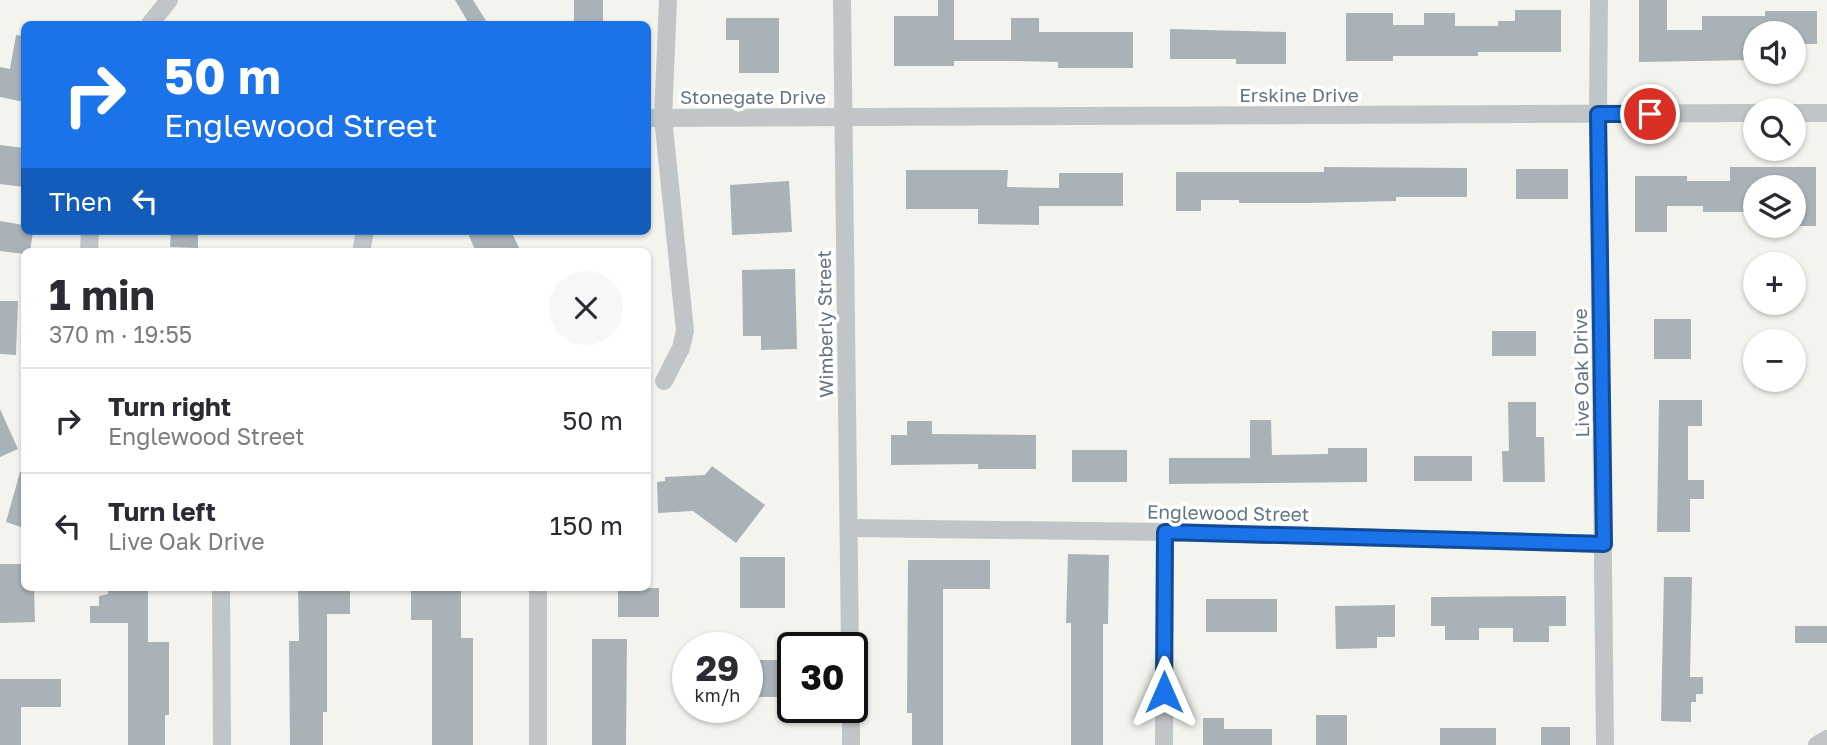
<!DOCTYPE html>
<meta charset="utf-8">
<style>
:root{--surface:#fff;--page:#f7f7f7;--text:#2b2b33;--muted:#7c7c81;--line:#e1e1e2}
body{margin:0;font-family:"Golos Text",sans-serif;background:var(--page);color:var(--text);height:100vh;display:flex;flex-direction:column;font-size:26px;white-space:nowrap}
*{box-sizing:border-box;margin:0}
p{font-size:23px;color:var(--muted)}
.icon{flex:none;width:38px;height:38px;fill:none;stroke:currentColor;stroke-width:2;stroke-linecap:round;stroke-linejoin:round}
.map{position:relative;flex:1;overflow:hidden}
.drawer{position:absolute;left:21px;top:248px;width:630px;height:343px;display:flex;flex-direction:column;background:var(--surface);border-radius:10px;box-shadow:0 2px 5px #0004}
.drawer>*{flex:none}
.guide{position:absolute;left:21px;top:21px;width:630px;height:214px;border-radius:10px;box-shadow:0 2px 5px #0004;background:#1a73e8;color:#fff;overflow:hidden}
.fabs{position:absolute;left:1743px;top:21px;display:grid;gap:14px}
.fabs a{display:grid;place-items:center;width:63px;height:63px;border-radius:50%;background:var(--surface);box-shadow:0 2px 5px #0004;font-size:35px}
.speed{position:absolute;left:672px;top:632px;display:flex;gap:14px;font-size:35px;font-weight:700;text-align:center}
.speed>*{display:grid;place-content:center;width:91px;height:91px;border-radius:50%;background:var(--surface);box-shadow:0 2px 5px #0004;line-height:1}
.speed small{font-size:18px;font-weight:400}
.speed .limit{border:4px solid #111;border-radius:10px;background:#fff;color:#111}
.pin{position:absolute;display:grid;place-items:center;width:60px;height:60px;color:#fff;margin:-30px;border:4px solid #fff;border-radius:50%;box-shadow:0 2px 7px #0007}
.me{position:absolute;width:77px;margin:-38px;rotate:0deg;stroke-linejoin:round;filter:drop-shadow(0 0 5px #0008)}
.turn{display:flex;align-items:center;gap:24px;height:147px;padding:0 28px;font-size:32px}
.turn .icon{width:91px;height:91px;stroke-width:2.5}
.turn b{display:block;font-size:49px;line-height:60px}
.then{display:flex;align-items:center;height:66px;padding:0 28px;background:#0003;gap:14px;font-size:26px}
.round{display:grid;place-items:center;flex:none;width:74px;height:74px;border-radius:37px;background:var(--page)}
.overview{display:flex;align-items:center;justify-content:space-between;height:119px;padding:0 28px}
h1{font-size:42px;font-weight:700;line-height:52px}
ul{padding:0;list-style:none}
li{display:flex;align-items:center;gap:21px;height:105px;padding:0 28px;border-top:2px solid var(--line)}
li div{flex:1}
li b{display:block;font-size:26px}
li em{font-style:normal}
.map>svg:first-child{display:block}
.building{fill:#a9b2b6}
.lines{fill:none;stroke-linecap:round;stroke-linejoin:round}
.minor{stroke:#c0c5c7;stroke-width:18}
.route-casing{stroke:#114b97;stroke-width:18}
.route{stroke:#1a73e8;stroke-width:12}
.labels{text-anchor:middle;stroke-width:7;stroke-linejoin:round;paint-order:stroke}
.street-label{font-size:19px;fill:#627581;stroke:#fff}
</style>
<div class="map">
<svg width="1827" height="745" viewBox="0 0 1827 745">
<rect width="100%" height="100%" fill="#f4f4ef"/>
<!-- building -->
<g class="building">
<polygon points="455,0 473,0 488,24 469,24"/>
<rect x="574" y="0" width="29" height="24"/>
<polygon points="938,0 954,0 954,40 1011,40 1011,18 1039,18 1039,32 1133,32 1133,68 1058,68 1058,62 1011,61 954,61 954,66 894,66 894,16 938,16"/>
<polygon points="1639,0 1667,0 1667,30 1702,30 1702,16 1765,16 1765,11 1817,11 1817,44 1794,44 1794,33 1755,33 1755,60 1639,62"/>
<polygon points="1515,10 1561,10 1561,52 1478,52 1478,56 1393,56 1393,61 1346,61 1346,13 1393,13 1393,25 1424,25 1424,13 1455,13 1455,26 1498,26 1498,21 1515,21"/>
<polygon points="726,18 779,18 779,73 739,73 739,40 726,40"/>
<polygon points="1170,29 1286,32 1286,64 1236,64 1236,59 1170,59"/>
<polygon points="16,35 24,36 24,102 0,97 0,67 10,69"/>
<polygon points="0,145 24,148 24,187 0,184"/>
<polygon points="1324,167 1467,168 1467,197 1396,197 1396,201 1310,203 1239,203 1239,200 1201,200 1201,211 1176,211 1176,172 1324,172"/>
<polygon points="1730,167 1816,167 1816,226 1794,226 1794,187 1755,187 1755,212 1703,212 1703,206 1667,206 1667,232 1635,232 1635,176 1687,176 1687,181 1730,181"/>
<rect x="1516" y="169" width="52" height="30"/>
<polygon points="906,170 1008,170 1007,187 1059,188 1059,173 1123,173 1123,206 1039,206 1039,225 978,224 978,209 906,209"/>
<polygon points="789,181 792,232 732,235 730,185"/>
<polygon points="0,221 24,225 24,231 33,231 30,252 24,252 24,254 0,251"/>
<polygon points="171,231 198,231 198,248 170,247"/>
<polygon points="467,231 511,231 521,252 476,252"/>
<polygon points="795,269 797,349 761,350 761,336 743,336 742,270"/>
<polygon points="0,301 18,301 16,355 0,354"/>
<rect x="1654" y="319" width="37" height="40"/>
<rect x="1492" y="331" width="44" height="25"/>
<polygon points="1659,400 1702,400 1702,426 1688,426 1688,480 1704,480 1704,499 1690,499 1690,532 1657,532"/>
<polygon points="1508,402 1536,402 1536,437 1544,437 1545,482 1503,482 1502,451 1509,451"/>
<polygon points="0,409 18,449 0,457"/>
<polygon points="1250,420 1271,420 1272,455 1328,454 1328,448 1367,448 1367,482 1169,484 1169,458 1250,458"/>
<polygon points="907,421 932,421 932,434 1036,435 1036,469 978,469 978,464 891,465 891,435 907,435"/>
<rect x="1072" y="450" width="55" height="32"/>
<rect x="1414" y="456" width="58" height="25"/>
<polygon points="712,466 765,505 736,543 693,511 658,513 657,482 665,481 665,477 705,475"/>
<polygon points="20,472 24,472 24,528 6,522"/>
<polygon points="1068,554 1109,555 1108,624 1103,624 1103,745 1071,745 1071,623 1066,623"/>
<rect x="740" y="557" width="45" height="51"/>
<polygon points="908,560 990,560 990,589 943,589 943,745 912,745 912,713 907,713"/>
<polygon points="0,564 24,564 24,588 34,588 35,622 0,623"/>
<polygon points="1664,577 1692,577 1690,677 1703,677 1703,694 1696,694 1696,702 1691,702 1691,722 1661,721"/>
<polygon points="108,588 148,588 148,642 169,642 169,715 165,715 165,745 128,745 128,623 90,623 90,606 99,606 99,596 108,594"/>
<polygon points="298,588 350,589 350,614 327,614 327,712 323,712 323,745 290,745 289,641 299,641"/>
<polygon points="411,588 461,588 461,638 473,638 473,745 432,745 432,620 411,620"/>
<rect x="618" y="588" width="41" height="29"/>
<polygon points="1566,596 1566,626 1549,626 1549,642 1513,642 1513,628 1479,628 1479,640 1445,640 1445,626 1431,626 1431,597"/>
<rect x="1206" y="599" width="71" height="33"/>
<polygon points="1395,605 1395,637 1377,637 1377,648 1336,649 1335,606"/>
<rect x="1795" y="626" width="32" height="17"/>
<polygon points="592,639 627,639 626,745 592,745"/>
<rect x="756" y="660" width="34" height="37"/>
<polygon points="0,679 61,679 61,707 21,707 21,745 0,745"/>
<rect x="1316" y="715" width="31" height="30"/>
<polygon points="1203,718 1224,718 1224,729 1272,729 1272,745 1203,745"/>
<rect x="1541" y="727" width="29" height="18"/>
<rect x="1440" y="728" width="56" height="17"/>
</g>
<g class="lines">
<!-- minor -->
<g class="minor">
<polyline points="842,0 850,648"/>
<polyline points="1599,0 1598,114 1605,745"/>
<polyline points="150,24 169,0"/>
<polyline points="1794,113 1827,113"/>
<polyline points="648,118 1755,113"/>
<polyline points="89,252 90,231"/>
<polyline points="361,252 365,231"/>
<polyline points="664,381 681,348 685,331 663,118 668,0"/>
<polyline points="850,528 1165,532 1604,544"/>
<polyline points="221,588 222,745"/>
<polyline points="851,707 851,745"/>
<polyline points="538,745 538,588"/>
<polyline points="1164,745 1165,532"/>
<polyline points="1817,745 1827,739"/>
</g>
</g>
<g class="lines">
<defs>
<polyline id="route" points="1164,692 1165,532 1604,544 1598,114 1650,114"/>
</defs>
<!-- route casing -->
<use href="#route" class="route-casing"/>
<!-- route -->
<use href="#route" class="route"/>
</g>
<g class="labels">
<!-- street labels -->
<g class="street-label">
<text x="1299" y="102">Erskine Drive</text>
<text x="753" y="104">Stonegate Drive</text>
<text transform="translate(825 324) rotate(-91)" y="7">Wimberly Street</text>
<text transform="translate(1581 373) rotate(-91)" y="7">Live Oak Drive</text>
<text transform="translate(1228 513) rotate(1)" y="7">Englewood Street</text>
</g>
</g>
</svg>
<div class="fabs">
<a><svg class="icon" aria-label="sound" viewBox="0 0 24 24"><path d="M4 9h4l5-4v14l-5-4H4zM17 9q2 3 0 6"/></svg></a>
<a><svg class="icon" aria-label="search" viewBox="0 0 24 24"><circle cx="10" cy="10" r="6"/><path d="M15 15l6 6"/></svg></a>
<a><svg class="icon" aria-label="layers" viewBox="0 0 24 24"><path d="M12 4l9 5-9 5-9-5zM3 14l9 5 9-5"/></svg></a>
<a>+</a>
<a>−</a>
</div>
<div class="speed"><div>29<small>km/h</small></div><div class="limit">30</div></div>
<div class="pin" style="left:1650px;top:114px;background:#d93025"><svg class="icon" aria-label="arrive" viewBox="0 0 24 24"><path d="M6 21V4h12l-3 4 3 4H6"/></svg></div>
<svg class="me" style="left:1164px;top:692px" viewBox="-20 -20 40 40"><path d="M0-17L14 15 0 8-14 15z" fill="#1a73e8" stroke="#fff" stroke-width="4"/></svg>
<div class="guide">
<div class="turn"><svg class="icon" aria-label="right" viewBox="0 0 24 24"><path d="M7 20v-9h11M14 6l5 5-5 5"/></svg><div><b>50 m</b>Englewood Street</div></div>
<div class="then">Then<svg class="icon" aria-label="left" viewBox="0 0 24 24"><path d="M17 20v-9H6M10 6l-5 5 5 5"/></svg></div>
</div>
<section class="drawer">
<div class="overview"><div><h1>1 min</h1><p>370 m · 19:55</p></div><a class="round"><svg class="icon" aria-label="close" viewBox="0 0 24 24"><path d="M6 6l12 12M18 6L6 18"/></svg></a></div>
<ul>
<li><svg class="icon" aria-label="right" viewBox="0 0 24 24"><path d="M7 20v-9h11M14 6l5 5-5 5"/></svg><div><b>Turn right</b><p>Englewood Street</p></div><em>50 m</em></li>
<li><svg class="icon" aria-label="left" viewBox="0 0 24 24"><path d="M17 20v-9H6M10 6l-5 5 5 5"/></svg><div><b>Turn left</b><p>Live Oak Drive</p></div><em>150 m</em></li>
</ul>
</section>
</div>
